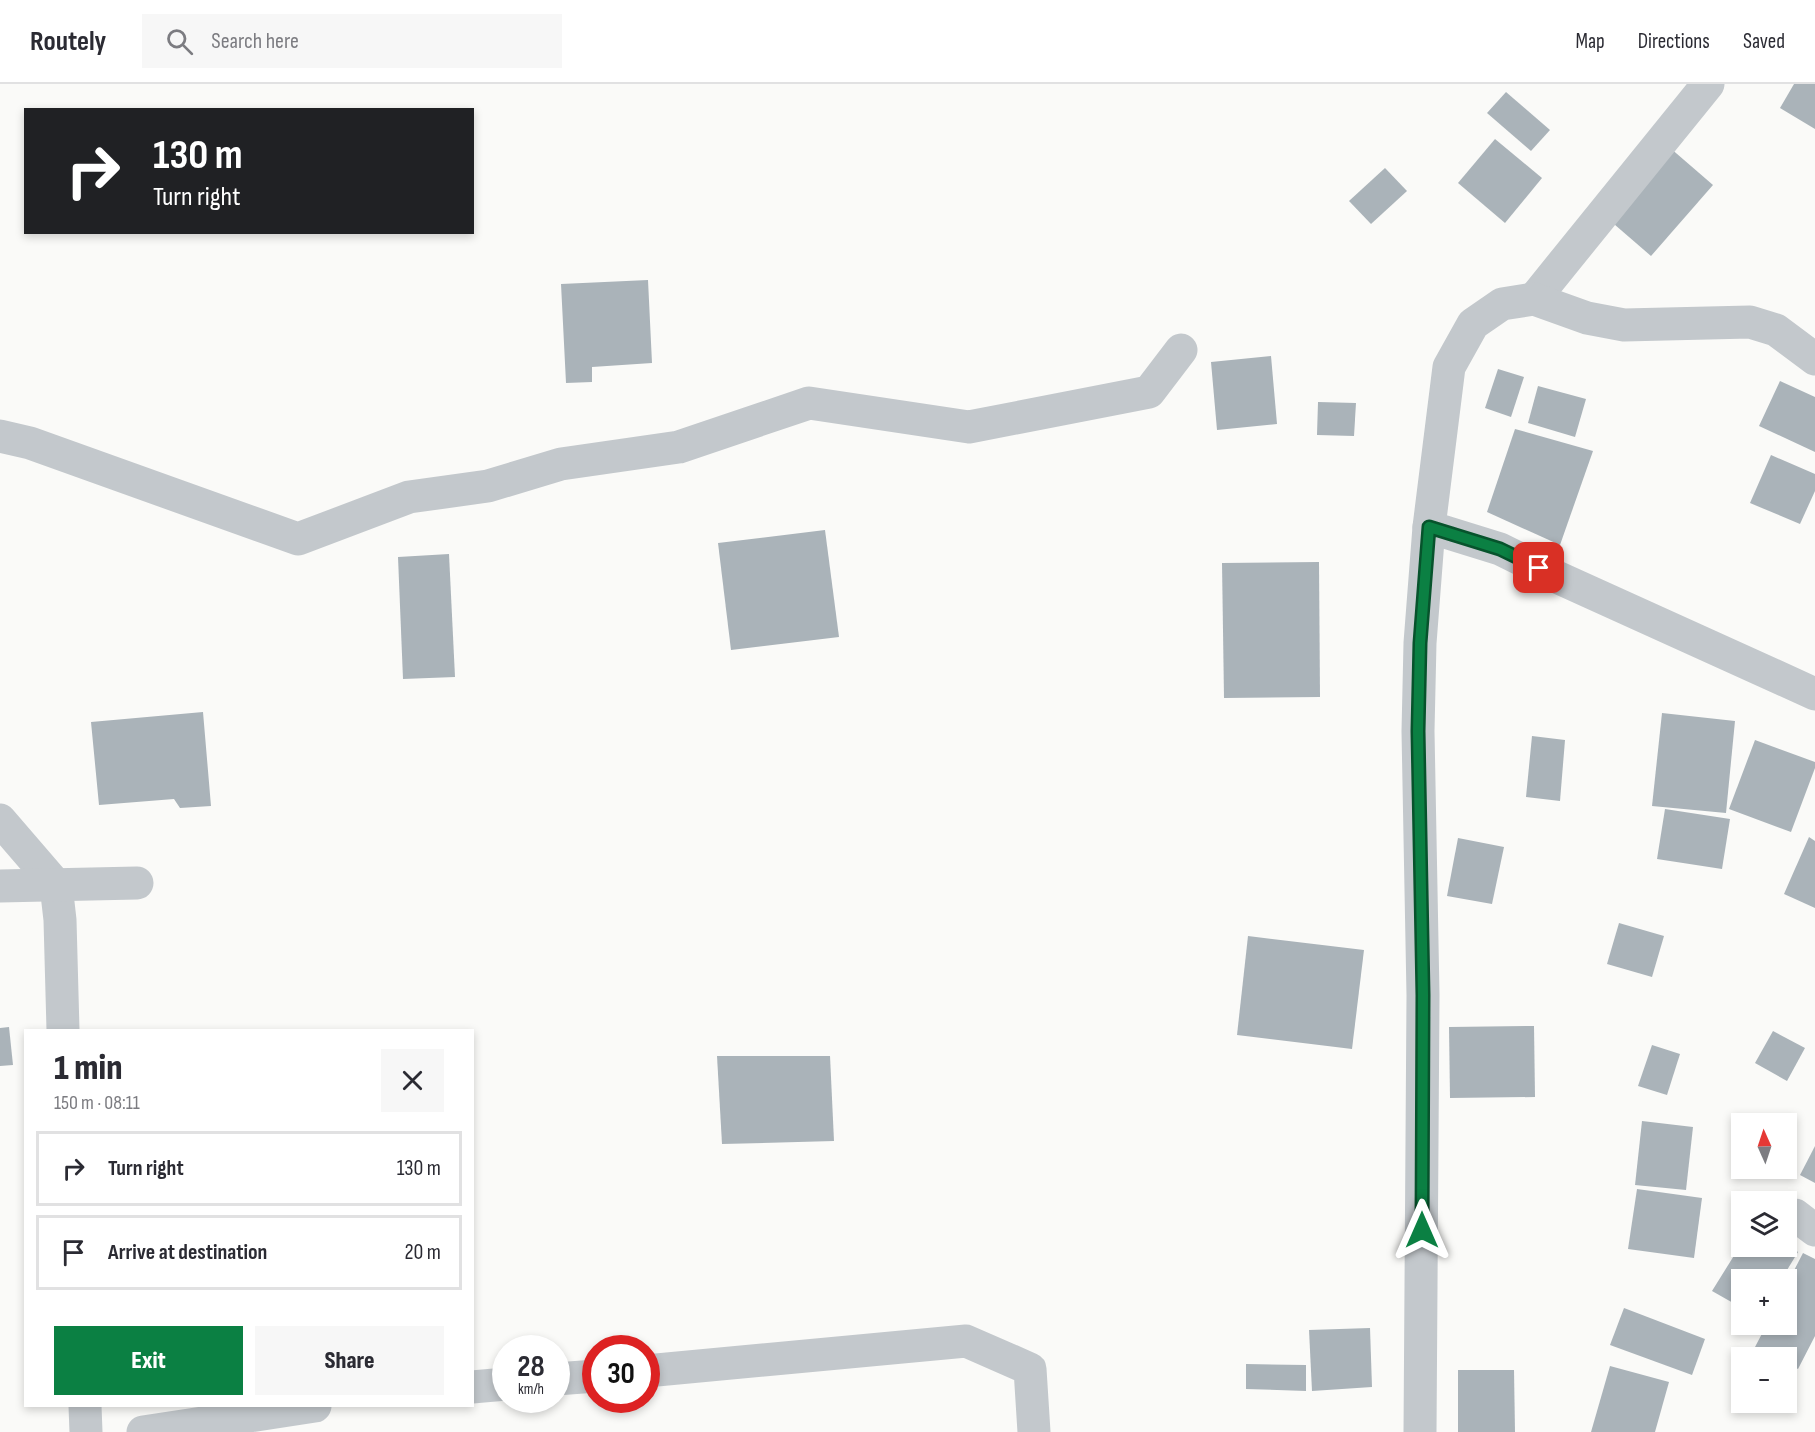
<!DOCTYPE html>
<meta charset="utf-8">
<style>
:root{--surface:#fff;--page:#f7f7f7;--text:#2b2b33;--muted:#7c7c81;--line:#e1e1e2;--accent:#0b8043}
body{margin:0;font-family:"Sofia Sans Condensed",sans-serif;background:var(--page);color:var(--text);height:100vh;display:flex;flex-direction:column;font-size:22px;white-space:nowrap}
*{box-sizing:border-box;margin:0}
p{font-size:20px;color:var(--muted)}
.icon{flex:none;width:33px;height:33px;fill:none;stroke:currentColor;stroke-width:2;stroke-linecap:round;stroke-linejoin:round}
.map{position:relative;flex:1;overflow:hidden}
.drawer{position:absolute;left:24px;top:945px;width:450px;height:378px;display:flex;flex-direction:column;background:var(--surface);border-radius:0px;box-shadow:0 3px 9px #0003}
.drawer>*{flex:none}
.guide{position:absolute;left:24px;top:24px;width:450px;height:126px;border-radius:0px;box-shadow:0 3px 9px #0003;background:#202124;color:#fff;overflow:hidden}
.needle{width:39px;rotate:357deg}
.controls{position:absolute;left:1731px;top:1029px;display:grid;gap:12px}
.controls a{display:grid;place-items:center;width:66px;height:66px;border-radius:0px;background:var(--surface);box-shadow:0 3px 9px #0003;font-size:30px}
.speed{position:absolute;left:492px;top:1251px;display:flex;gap:12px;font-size:30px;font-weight:700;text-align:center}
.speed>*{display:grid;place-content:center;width:78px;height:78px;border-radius:50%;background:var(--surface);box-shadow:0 3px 9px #0003;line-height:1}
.speed small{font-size:15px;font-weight:400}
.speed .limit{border:9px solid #d22;background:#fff;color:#111}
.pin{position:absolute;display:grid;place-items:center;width:51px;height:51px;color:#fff;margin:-26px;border-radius:12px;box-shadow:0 3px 9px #0006}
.me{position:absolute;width:66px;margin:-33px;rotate:0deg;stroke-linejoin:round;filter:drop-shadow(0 0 4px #0008)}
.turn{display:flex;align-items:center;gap:21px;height:126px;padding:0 30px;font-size:27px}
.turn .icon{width:78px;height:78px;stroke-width:2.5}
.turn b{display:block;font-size:42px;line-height:51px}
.round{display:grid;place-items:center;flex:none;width:63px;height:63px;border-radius:0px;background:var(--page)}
.summary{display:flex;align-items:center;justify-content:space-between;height:102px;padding:0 30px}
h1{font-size:36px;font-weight:800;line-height:45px}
.button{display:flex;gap:12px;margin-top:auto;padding:12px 30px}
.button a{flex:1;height:69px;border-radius:0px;background:var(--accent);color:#fff;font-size:24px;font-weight:800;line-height:69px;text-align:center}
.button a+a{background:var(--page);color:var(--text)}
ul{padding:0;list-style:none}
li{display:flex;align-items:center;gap:18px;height:75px;margin:0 12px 9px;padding:0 18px;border:3px solid var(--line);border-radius:0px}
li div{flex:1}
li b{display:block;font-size:22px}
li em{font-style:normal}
header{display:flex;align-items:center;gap:36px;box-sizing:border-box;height:84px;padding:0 30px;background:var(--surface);border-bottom:2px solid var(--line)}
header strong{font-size:28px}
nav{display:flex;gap:33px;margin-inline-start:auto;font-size:21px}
.search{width:420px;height:54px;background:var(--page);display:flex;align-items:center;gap:15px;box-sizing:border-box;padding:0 21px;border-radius:0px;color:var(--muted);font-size:22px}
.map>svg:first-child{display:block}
.building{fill:#aab3b9}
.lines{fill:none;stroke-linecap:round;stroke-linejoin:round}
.minor{stroke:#c3c8cc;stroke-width:33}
.route-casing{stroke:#07532c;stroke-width:15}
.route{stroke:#0b8043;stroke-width:10}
</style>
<header>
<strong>Routely</strong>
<div class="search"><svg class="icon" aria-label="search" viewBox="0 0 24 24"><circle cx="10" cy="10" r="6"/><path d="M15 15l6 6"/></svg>Search here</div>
<nav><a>Map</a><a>Directions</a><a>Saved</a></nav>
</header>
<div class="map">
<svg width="1815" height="1348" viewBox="0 0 1815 1348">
<rect width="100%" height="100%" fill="#fafaf8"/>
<!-- building -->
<g class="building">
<polygon points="1794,0 1815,0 1815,45 1780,24"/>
<polygon points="1506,8 1550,46 1531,67 1487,29"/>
<polygon points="1495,55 1542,94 1505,139 1458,99"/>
<polygon points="1669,63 1713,101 1651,172 1607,134"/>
<polygon points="1385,84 1407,107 1371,140 1349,117"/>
<polygon points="648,196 652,279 592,283 592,298 566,299 561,200"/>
<polygon points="1271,272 1277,340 1217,346 1211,278"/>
<polygon points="1498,285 1524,293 1511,333 1485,324"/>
<polygon points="1780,297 1815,313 1815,368 1759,342"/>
<polygon points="1538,302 1586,315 1575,353 1528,339"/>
<polygon points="1318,318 1356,319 1354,352 1317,351"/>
<polygon points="1515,345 1593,367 1560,461 1487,428"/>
<polygon points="1771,371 1815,390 1815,407 1800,440 1750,419"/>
<polygon points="825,446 839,553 731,566 718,459"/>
<polygon points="449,470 455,593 403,595 398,473"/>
<polygon points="1319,478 1320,613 1224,614 1222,479"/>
<polygon points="203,628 211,722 180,724 174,715 99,721 91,638"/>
<polygon points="1662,629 1735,637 1726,729 1652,722"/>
<polygon points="1532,652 1565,656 1560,717 1526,713"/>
<polygon points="1755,656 1815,678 1815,684 1791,748 1729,725"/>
<polygon points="1665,725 1730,735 1722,785 1657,775"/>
<polygon points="1809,753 1815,757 1815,824 1784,810"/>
<polygon points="1458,754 1504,763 1492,820 1447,812"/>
<polygon points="1619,839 1664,852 1652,893 1607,880"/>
<polygon points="1248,852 1364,866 1352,965 1237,951"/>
<polygon points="1534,942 1535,1013 1450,1014 1449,943"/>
<polygon points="9,943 13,981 0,982 0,944"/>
<polygon points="1773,947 1805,964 1787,997 1755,979"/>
<polygon points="1652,961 1680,970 1667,1011 1638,1002"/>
<polygon points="717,972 830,972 834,1057 722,1060"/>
<polygon points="1642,1037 1693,1043 1686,1106 1635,1101"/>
<polygon points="1815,1062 1815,1099 1800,1091"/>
<polygon points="1637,1105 1702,1114 1694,1174 1628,1165"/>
<polygon points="1786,1160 1798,1168 1781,1196 1742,1196 1742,1224 1712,1207 1740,1162 1754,1162 1769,1171 1772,1162 1786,1162"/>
<polygon points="1803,1169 1815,1175 1815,1252 1798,1285 1786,1279 1786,1274 1775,1274 1755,1263 1767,1240 1786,1240 1786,1202"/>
<polygon points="1624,1224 1705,1255 1692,1291 1610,1261"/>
<polygon points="1370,1244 1372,1303 1312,1307 1309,1246"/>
<polygon points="1246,1280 1306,1281 1306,1307 1246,1305"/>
<polygon points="1610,1282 1669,1298 1655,1348 1591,1348"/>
<polygon points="1458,1286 1514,1286 1515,1348 1458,1348"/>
</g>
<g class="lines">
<!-- minor -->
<g class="minor">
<polyline points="1534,215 1708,0"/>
<polyline points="0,352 30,359 298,455 409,413 488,402 561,380 679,363 809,319 969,343 1149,308 1181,266"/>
<polyline points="1429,443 1500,465 1559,494 1815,610"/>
<polyline points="0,736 56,801 60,836 63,946"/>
<polyline points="0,802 137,799"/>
<polyline points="1795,1131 1815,1146"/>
<polyline points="646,1287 966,1257 1030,1285 1034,1348"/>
<polyline points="556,1295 596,1292"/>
<polyline points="472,1303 506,1300"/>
<polyline points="85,1322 86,1348"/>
<polyline points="143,1348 315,1322"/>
<polyline points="1420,1348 1423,911 1418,647 1420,559 1429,443 1449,283 1473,240 1502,220 1534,215 1587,234 1624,241 1750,238 1776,246 1815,275"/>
</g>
</g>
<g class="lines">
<defs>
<polyline id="route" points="1422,1146 1423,911 1418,647 1420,559 1429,443 1500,465 1539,484"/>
</defs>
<!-- route casing -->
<use href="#route" class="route-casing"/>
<!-- route -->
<use href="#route" class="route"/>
</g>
</svg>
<div class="controls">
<a><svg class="needle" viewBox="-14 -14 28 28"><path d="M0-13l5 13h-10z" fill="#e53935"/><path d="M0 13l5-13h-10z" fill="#7c7c81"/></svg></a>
<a><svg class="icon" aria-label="layers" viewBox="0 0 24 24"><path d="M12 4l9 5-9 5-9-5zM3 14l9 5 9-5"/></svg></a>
<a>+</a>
<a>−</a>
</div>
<div class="speed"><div>28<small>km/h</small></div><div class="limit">30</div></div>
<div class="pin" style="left:1539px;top:484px;background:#d93025"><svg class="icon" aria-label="arrive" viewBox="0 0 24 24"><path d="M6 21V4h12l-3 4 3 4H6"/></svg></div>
<svg class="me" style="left:1422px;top:1146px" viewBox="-20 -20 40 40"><path d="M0-17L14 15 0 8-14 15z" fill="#0b8043" stroke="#fff" stroke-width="4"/></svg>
<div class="guide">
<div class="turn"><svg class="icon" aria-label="right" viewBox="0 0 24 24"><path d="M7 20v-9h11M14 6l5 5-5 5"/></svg><div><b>130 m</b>Turn right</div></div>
</div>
<section class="drawer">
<div class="summary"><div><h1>1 min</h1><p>150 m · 08:11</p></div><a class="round"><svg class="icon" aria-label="close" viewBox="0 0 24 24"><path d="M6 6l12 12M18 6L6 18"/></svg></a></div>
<ul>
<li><svg class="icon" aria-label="right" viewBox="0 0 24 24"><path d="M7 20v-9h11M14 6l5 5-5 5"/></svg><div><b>Turn right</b></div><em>130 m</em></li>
<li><svg class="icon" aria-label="arrive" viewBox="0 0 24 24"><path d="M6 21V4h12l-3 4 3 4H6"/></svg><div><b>Arrive at destination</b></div><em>20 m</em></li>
</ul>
<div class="button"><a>Exit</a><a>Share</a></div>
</section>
</div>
